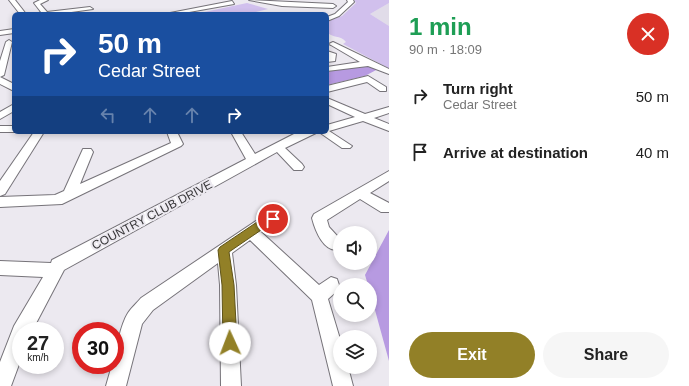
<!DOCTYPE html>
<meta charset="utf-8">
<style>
:root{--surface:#fff;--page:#f6f6f6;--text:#222;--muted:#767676;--accent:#928027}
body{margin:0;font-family:Helvetica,sans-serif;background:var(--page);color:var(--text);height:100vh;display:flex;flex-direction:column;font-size:15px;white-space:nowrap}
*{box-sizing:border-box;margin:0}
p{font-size:13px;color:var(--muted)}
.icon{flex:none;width:22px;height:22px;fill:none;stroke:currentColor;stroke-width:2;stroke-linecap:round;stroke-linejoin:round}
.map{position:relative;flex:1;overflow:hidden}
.drawer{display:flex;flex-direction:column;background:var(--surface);width:300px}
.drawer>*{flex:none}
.hud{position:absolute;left:12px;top:12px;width:317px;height:122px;border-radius:6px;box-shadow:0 2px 6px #0003;background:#1a4fa0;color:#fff;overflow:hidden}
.buttons{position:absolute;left:333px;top:226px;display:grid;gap:8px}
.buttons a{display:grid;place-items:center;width:44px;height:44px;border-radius:50%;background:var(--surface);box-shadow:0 2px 6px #0003;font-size:20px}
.speed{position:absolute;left:12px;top:322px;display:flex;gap:8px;font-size:20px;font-weight:700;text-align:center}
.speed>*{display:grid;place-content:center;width:52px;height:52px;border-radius:50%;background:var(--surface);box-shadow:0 2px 6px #0003;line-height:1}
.speed small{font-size:10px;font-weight:400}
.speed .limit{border:6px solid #d22;background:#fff;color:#111}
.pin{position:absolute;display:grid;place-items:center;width:34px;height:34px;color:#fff;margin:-17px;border:2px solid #fff;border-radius:50%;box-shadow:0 1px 4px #0007}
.me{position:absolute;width:44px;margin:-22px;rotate:358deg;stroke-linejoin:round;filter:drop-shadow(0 0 3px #0008)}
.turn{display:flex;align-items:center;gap:14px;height:84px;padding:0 20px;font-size:18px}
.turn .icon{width:52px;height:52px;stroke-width:2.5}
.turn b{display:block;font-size:28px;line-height:34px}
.lanes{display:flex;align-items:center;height:38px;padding:0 20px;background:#0003;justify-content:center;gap:20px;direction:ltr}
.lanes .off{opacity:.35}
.round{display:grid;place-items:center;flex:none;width:42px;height:42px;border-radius:21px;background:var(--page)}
.head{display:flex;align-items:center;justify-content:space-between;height:68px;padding:0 20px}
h1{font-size:24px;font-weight:700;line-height:30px;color:#1e9e55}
.action{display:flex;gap:8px;margin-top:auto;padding:8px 20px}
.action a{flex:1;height:46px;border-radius:24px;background:var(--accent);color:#fff;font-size:16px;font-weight:700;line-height:46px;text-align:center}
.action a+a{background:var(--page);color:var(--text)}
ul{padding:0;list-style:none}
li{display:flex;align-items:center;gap:12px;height:56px;padding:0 20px}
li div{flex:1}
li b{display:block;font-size:15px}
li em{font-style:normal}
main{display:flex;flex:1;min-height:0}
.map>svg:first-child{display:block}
.built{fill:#e1dce9}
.green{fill:#d1c0ed}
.forest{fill:#b79ae1}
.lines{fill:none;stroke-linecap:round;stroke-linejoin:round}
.minor-casing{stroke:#767379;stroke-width:2}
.minor{fill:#fff;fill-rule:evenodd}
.route{fill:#928027;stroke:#5f5319}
.labels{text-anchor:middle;stroke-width:4;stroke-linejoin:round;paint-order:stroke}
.street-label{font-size:12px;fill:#373638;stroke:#ece9f0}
</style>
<main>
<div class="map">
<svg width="389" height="386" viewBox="0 0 389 386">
<rect width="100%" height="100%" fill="#ece9f0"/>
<!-- built -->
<polygon class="built" points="389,3 389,26 370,14"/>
<!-- green -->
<g class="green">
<path d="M354,0H389V3L370,14L389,26V70L386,69L388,68L343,44L346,42C341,35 331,38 327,32L328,21L342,16L356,3Z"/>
<polygon points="247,3 268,9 248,14 195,14"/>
</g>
<!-- forest -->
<g class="forest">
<polygon points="368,64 378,69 365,76 327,85 327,72"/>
<polygon points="389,230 389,361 370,292 370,285 368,285 365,275"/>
</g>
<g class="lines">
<defs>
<g id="minor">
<polygon points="9,0 15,0 26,14 20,14"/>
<polygon points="40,0 48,0 40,4 47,12 90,7 93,9 57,14 37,14 41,12 34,3"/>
<polygon points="249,0 333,4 336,6 333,8 282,6"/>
<polygon points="347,0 353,0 354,2 339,16 327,21 327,17 335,14 348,2"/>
<polygon points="232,1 234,4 178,14 165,14"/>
<polygon points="14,29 14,33 0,35 0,31"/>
<polygon points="9,40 12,42 4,75 0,77 14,84 14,91 0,84 0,61 6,42"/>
<polygon points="333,42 389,69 389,74 368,66 327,71 327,67 360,62 331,45 329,44"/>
<polygon points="327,51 336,54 335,61 327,62 327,58 329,57 327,56"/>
<polygon points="368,76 386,87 386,91 380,91 367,82 327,92 327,86"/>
<polygon points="327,98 365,114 389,107 389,113 374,118 389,124 389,131 363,121 329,131 352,146 350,148 342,148 319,132 327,132 327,125 355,117 327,104"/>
<polygon points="14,104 14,111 0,119 0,112"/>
<polygon points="0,126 14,126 15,132 0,132"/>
<polygon points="34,132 44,132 5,194 0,196 0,181"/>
<polygon points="167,132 177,132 183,144 181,146 62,204 0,207 0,197 55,195 64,191 83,149 91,149 93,152 80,184 171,143"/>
<polygon points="231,132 241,132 255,154 294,134 318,132 285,148 302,164 304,167 302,170 294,170 277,152 64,270 32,331 21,331 21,359 11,386 0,386 0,362 14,326 43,277 0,275 0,261 51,263 52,260 246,159"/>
<path d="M389,171V181L370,193L389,203V212H381L360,199L327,220L329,227L340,239V249C324,254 315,230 312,218L314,214Z"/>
<path d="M273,213L278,215L280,219L278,223L261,232L319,285L331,277L337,279L339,285L337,291L328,299L340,339V367H348L353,386H333L312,300L250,240L232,253L236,285L241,386H221L220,285L218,263L153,310L142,324L126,386H106L112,365H115C115,351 121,324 128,313C132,307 137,303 141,298L259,219Z"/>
</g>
</defs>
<!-- minor casing -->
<use href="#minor" class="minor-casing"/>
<!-- minor -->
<use href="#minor" class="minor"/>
</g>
<!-- route -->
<polygon class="route" points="273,215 278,219 277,222 267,226 229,252 234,285 237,343 235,347 230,349 225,347 223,343 222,285 218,250 220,247 260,220"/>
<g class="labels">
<!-- street labels -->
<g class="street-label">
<text transform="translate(152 215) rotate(-28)" y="4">COUNTRY CLUB DRIVE</text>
</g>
</g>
</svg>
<div class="buttons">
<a><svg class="icon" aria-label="sound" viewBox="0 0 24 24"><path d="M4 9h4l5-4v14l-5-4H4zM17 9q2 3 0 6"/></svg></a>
<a><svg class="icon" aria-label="search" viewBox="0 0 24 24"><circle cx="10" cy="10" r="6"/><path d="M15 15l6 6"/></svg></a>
<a><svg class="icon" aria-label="layers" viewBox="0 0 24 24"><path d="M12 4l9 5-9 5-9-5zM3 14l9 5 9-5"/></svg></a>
</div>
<div class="speed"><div>27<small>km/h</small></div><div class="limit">30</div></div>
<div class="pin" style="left:273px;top:219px;background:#d93025"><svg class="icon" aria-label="arrive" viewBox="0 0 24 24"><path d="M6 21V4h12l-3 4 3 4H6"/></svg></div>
<svg class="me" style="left:230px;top:343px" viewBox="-20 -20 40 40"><circle r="19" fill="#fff"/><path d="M0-13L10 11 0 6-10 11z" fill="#928027"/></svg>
<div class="hud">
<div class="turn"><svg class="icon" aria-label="right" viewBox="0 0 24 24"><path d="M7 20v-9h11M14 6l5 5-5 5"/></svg><div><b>50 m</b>Cedar Street</div></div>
<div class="lanes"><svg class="icon off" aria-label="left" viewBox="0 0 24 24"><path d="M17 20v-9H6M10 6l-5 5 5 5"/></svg><svg class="icon off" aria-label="ahead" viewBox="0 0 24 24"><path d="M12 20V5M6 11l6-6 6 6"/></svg><svg class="icon off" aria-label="ahead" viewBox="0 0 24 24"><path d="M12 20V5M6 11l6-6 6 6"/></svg><svg class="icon" aria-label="right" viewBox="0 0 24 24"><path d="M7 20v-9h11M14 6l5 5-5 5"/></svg></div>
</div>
</div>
<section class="drawer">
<div class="head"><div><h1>1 min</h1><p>90 m · 18:09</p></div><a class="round" style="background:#d93025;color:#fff"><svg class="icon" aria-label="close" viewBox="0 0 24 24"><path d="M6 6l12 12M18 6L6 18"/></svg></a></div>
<ul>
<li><svg class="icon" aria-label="right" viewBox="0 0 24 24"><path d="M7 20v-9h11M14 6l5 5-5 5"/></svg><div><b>Turn right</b><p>Cedar Street</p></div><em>50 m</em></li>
<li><svg class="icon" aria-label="arrive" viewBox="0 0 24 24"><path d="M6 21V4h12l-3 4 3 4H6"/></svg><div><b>Arrive at destination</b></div><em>40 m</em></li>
</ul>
<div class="action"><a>Exit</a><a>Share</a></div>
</section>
</main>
